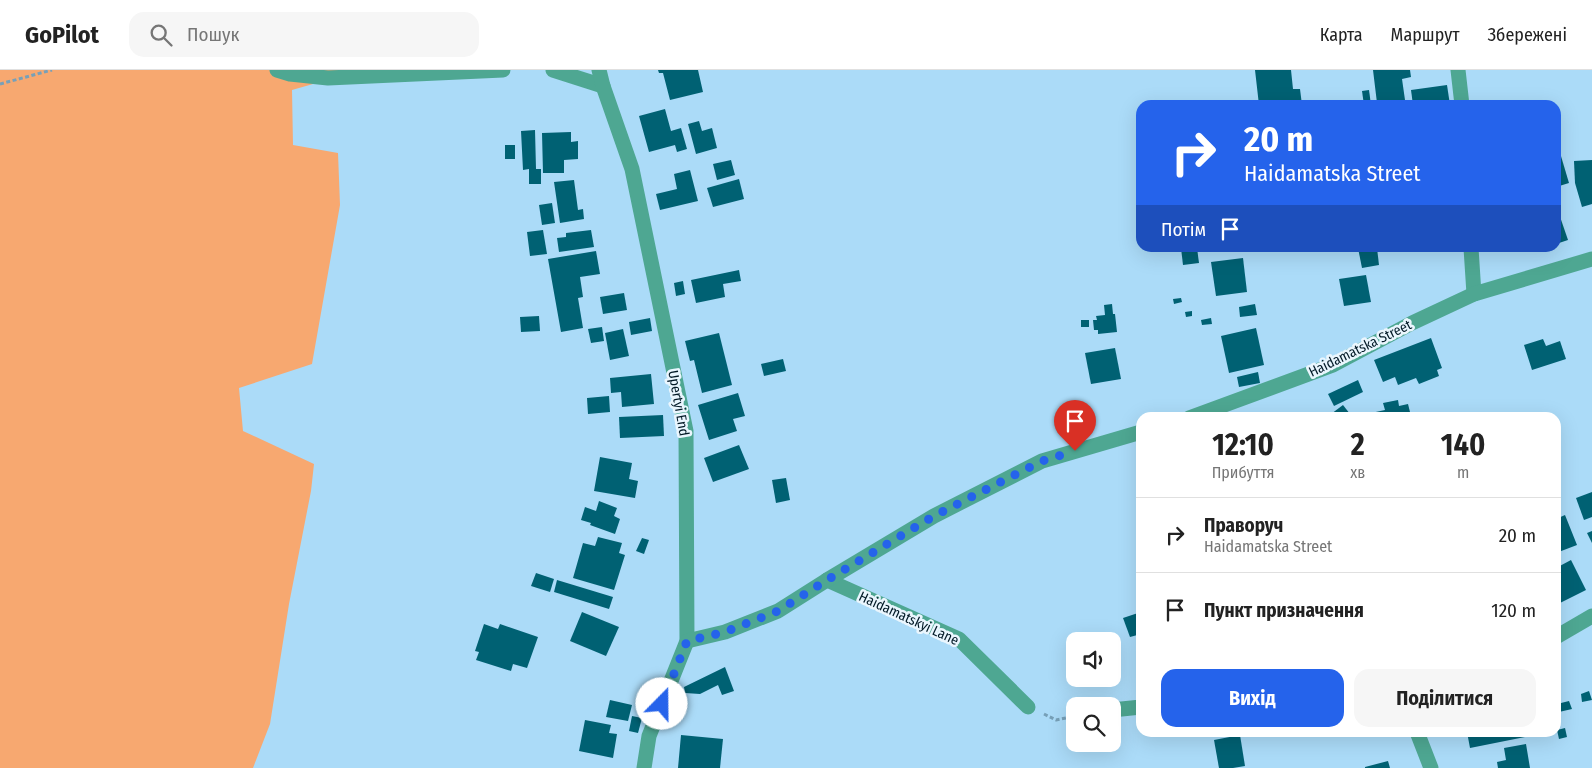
<!DOCTYPE html>
<html lang="uk">
<meta charset="utf-8">
<style>
:root{--surface:#fff;--page:#f6f6f6;--text:#222;--muted:#767676;--line:#e0e0e0;--accent:#2563eb}
body{margin:0;font-family:"Fira Sans Condensed",sans-serif;background:var(--page);color:var(--text);height:100vh;display:flex;flex-direction:column;font-size:19px;white-space:nowrap}
*{box-sizing:border-box;margin:0}
p{font-size:16px;color:var(--muted)}
.icon{flex:none;width:28px;height:28px;fill:none;stroke:currentColor;stroke-width:2;stroke-linecap:round;stroke-linejoin:round}
.map{position:relative;flex:1;overflow:hidden}
.sheet{position:absolute;left:1136px;top:342px;width:425px;height:325px;display:flex;flex-direction:column;background:var(--surface);border-radius:15px;box-shadow:0 5px 20px #0002}
.sheet>*{flex:none}
.top-card{position:absolute;left:1136px;top:30px;width:425px;height:152px;border-radius:15px;box-shadow:0 5px 20px #0002;background:#2563eb;color:#fff;overflow:hidden}
.tools{position:absolute;left:1066px;top:562px;display:grid;gap:10px}
.tools a{display:grid;place-items:center;width:55px;height:55px;border-radius:10px;background:var(--surface);box-shadow:0 5px 20px #0002;font-size:25px}
.pin{position:absolute;display:grid;place-items:center;width:42px;height:42px;color:#fff;margin:-51px -21px;border-radius:50% 50% 50% 0;rotate:-45deg;box-shadow:0 0 5px #0007}
.pin .icon{rotate:45deg}
.me{position:absolute;width:55px;margin:-28px;rotate:22deg;stroke-linejoin:round;filter:drop-shadow(0 0 4px #0008)}
.turn{display:flex;align-items:center;gap:18px;height:105px;padding:0 25px;font-size:22px}
.turn .icon{width:65px;height:65px;stroke-width:2.5}
.turn b{display:block;font-size:35px;line-height:42px}
.then{display:flex;align-items:center;height:48px;padding:0 25px;background:#0003;gap:10px;font-size:19px}
.eta{display:flex;justify-content:space-evenly;align-items:center;height:85px;text-align:center}
.eta b{font-size:30px;font-weight:700;line-height:35px}
.button{display:flex;gap:10px;margin-top:auto;padding:10px 25px}
.button a{flex:1;height:58px;border-radius:15px;background:var(--accent);color:#fff;font-size:20px;font-weight:700;line-height:58px;text-align:center}
.button a+a{background:var(--page);color:var(--text)}
ul{padding:0;list-style:none}
li{display:flex;align-items:center;gap:15px;height:75px;padding:0 25px;border-top:1px solid var(--line)}
li div{flex:1}
li b{display:block;font-size:19px}
li em{font-style:normal}
header{display:flex;align-items:center;gap:30px;box-sizing:border-box;height:70px;padding:0 25px;background:var(--surface);border-bottom:1px solid var(--line)}
header strong{font-size:24px}
nav{display:flex;gap:28px;margin-inline-start:auto;font-size:18px}
.search{width:350px;height:45px;background:var(--page);display:flex;align-items:center;gap:12px;box-sizing:border-box;padding:0 18px;border-radius:15px;color:var(--muted);font-size:19px}
.map>svg:first-child{display:block}
.green{fill:#f7a870}
.building{fill:#006173}
.lines{fill:none;stroke-linecap:round;stroke-linejoin:round}
.path{stroke:#77a0b8;stroke-width:3;stroke-dasharray:4 2.5;stroke-linecap:butt}
.minor{stroke:#4ea792;stroke-width:15}
.route{stroke:#2563eb;stroke-width:9;stroke-dasharray:0 16.2}
.labels{text-anchor:middle;stroke-width:5;stroke-linejoin:round;paint-order:stroke}
.street-label{font-size:14px;fill:#021926;stroke:#eaf6fe}
</style>
<header>
<strong>GoPilot</strong>
<div class="search"><svg class="icon" aria-label="search" viewBox="0 0 24 24"><circle cx="10" cy="10" r="6"/><path d="M15 15l6 6"/></svg>Пошук</div>
<nav><a>Карта</a><a>Маршрут</a><a>Збережені</a></nav>
</header>
<div class="map">
<svg width="1592" height="698" viewBox="0 0 1592 698">
<rect width="100%" height="100%" fill="#abdbf8"/>
<!-- green -->
<polygon class="green" points="0,0 362,0 292,20 293,75 338,83 340,135 312,294 239,318 243,361 314,394 311,421 289,534 270,654 253,698 0,698"/>
<!-- building -->
<g class="building">
<polygon points="658,0 698,0 703,22 670,30 663,3 659,3"/>
<polygon points="1255,0 1291,0 1293,19 1300,19 1302,35 1259,35"/>
<polygon points="1373,0 1410,0 1411,7 1402,9 1405,30 1377,33"/>
<polygon points="1447,15 1450,35 1413,35 1411,20"/>
<polygon points="1369,20 1371,35 1364,35 1362,21"/>
<polygon points="665,39 671,61 681,58 687,79 677,82 675,75 649,82 639,46"/>
<polygon points="699,51 702,61 712,58 717,78 696,84 688,54"/>
<polygon points="535,60 536,99 541,99 541,114 529,114 529,99 523,100 521,61"/>
<polygon points="571,62 571,72 578,71 578,89 564,90 564,103 543,103 542,63"/>
<rect x="505" y="75" width="10" height="14"/>
<polygon points="1558,76 1569,113 1556,117 1556,77"/>
<polygon points="731,90 735,105 717,110 713,94"/>
<polygon points="1592,90 1592,134 1582,137 1575,113 1574,91"/>
<polygon points="690,100 698,131 660,140 656,124 677,119 674,104"/>
<polygon points="739,109 744,129 713,137 707,118"/>
<polygon points="574,110 578,140 583,139 584,149 560,153 554,112"/>
<polygon points="552,133 555,153 542,155 539,135"/>
<polygon points="1556,135 1568,170 1556,174"/>
<polygon points="543,160 547,184 530,186 527,162"/>
<polygon points="591,160 594,177 559,182 557,168 566,167 566,163"/>
<polygon points="1181,178 1197,178 1199,193 1183,195"/>
<polygon points="1358,178 1377,178 1379,195 1362,198"/>
<polygon points="596,181 600,204 580,207 583,227 578,228 583,258 561,262 548,189"/>
<polygon points="1243,188 1247,222 1216,226 1211,192"/>
<polygon points="739,200 741,211 723,214 725,227 696,233 691,210"/>
<polygon points="1366,205 1371,232 1344,236 1339,209"/>
<polygon points="683,211 685,224 676,226 674,213"/>
<polygon points="624,223 627,240 603,244 600,227"/>
<polygon points="1181,228 1182,232 1174,234 1173,229"/>
<polygon points="1112,234 1113,244 1115,244 1117,262 1098,264 1098,260 1094,260 1093,250 1097,250 1096,246 1105,245 1104,235"/>
<polygon points="1255,234 1257,245 1240,247 1239,237"/>
<polygon points="1192,241 1192,246 1186,247 1185,242"/>
<polygon points="539,246 540,261 521,262 520,247"/>
<polygon points="650,248 652,261 631,265 629,252"/>
<polygon points="1211,248 1212,254 1202,255 1201,250"/>
<rect x="1081" y="250" width="8" height="7"/>
<polygon points="602,257 604,271 591,273 588,259"/>
<polygon points="1256,258 1264,295 1229,303 1221,266"/>
<polygon points="623,259 629,286 610,290 605,263"/>
<polygon points="719,263 732,315 702,323 694,290 690,291 685,271"/>
<polygon points="1431,268 1442,298 1437,300 1439,306 1419,314 1416,308 1398,315 1395,307 1383,312 1374,290"/>
<polygon points="1543,269 1546,276 1560,271 1566,289 1532,300 1524,275"/>
<polygon points="1115,278 1121,309 1091,314 1085,283"/>
<polygon points="783,289 786,301 764,306 761,294"/>
<polygon points="1258,302 1260,313 1239,317 1237,307"/>
<polygon points="651,304 654,334 622,337 621,322 611,323 610,308"/>
<polygon points="1358,310 1363,322 1334,336 1328,324"/>
<polygon points="738,323 745,346 733,349 737,361 709,370 698,335"/>
<polygon points="609,326 610,342 588,344 587,328"/>
<polygon points="1398,330 1399,336 1408,334 1411,346 1405,348 1372,348 1371,343 1385,340 1383,333"/>
<polygon points="1343,335 1350,344 1345,348 1334,348 1331,344"/>
<polygon points="663,345 664,366 620,368 619,347"/>
<polygon points="739,375 749,399 713,412 704,388"/>
<polygon points="600,387 632,393 629,409 638,411 635,428 594,421"/>
<polygon points="786,408 790,430 776,433 772,410"/>
<polygon points="1592,422 1592,447 1584,450 1576,428"/>
<polygon points="599,431 617,438 614,446 620,449 615,464 590,455 591,453 581,450 585,437 596,441"/>
<polygon points="1565,445 1577,475 1556,483 1556,449"/>
<polygon points="1592,461 1592,473 1587,463"/>
<polygon points="598,467 622,473 619,483 625,485 614,520 573,508 583,473 595,476"/>
<polygon points="642,468 649,470 644,484 636,481"/>
<polygon points="1571,490 1586,520 1558,534 1556,530 1556,498"/>
<polygon points="1141,499 1141,511 1139,511 1137,500"/>
<polygon points="536,503 554,509 550,522 531,516"/>
<polygon points="557,510 613,527 609,539 554,522"/>
<polygon points="582,542 619,557 606,586 570,571"/>
<polygon points="1141,542 1141,564 1130,567 1123,548"/>
<polygon points="484,554 498,559 500,554 538,567 527,598 513,594 511,601 476,590 479,582 475,581"/>
<polygon points="725,597 734,621 722,625 718,615 700,624 685,623 684,617"/>
<polygon points="1589,621 1592,630 1582,632 1581,624"/>
<polygon points="610,630 632,635 628,651 606,647"/>
<polygon points="1569,631 1572,639 1559,642 1557,634"/>
<polygon points="632,646 642,648 638,663 629,661"/>
<polygon points="585,650 611,655 609,663 617,664 613,688 579,681"/>
<polygon points="1565,658 1567,667 1559,669 1557,660"/>
<polygon points="1286,662 1310,662 1310,664 1287,667"/>
<polygon points="1451,662 1464,662 1464,663 1452,666"/>
<polygon points="1467,662 1524,662 1525,667 1470,678"/>
<polygon points="681,665 723,669 720,698 678,698"/>
<polygon points="1240,665 1245,696 1233,698 1219,698 1214,670"/>
<polygon points="1526,674 1530,698 1498,698 1497,692 1506,690 1504,678"/>
<polygon points="1388,691 1390,698 1365,698 1365,697"/>
</g>
<g class="lines">
<!-- path -->
<g class="path">
<polyline points="0,14 52,0"/>
<polyline points="1044,644 1056,650 1075,646"/>
</g>
<!-- minor -->
<g class="minor">
<polyline points="277,0 290,4 328,8 503,0"/>
<polyline points="553,0 603,16"/>
<polyline points="599,0 603,16 632,99 686,361 687,571 649,666 644,698"/>
<polyline points="1458,0 1462,35"/>
<polyline points="1471,178 1474,224"/>
<polyline points="1189,348 1333,295 1412,253 1474,224 1592,189"/>
<polyline points="827,510 959,569 1028,637"/>
<polyline points="1556,567 1592,546"/>
<polyline points="687,571 725,562 778,541 827,510 934,446 1042,391 1141,362"/>
<polyline points="1112,640 1141,637"/>
<polyline points="1417,662 1431,698"/>
</g>
</g>
<g class="lines">
<!-- route -->
<polyline class="route" points="662,634 687,571 725,562 778,541 827,510 934,446 1042,391 1075,381"/>
</g>
<g class="labels">
<!-- street labels -->
<g class="street-label">
<text transform="translate(1360 278) rotate(-26)" y="5">Haidamatska Street</text>
<text transform="translate(679 333) rotate(80)" y="5">Upertyi End</text>
<text transform="translate(909 548) rotate(25)" y="5">Haidamatskyi Lane</text>
</g>
</g>
</svg>
<div class="tools">
<a><svg class="icon" aria-label="sound" viewBox="0 0 24 24"><path d="M4 9h4l5-4v14l-5-4H4zM17 9q2 3 0 6"/></svg></a>
<a><svg class="icon" aria-label="search" viewBox="0 0 24 24"><circle cx="10" cy="10" r="6"/><path d="M15 15l6 6"/></svg></a>
</div>
<div class="pin" style="left:1075px;top:381px;background:#d93025"><svg class="icon" aria-label="arrive" viewBox="0 0 24 24"><path d="M6 21V4h12l-3 4 3 4H6"/></svg></div>
<svg class="me" style="left:662px;top:634px" viewBox="-20 -20 40 40"><circle r="19" fill="#fff"/><path d="M0-13L10 11 0 6-10 11z" fill="#2563eb"/></svg>
<div class="top-card">
<div class="turn"><svg class="icon" aria-label="right" viewBox="0 0 24 24"><path d="M7 20v-9h11M14 6l5 5-5 5"/></svg><div><b>20 m</b>Haidamatska Street</div></div>
<div class="then">Потім<svg class="icon" aria-label="arrive" viewBox="0 0 24 24"><path d="M6 21V4h12l-3 4 3 4H6"/></svg></div>
</div>
<section class="sheet">
<div class="eta">
<div><b>12:10</b><p>Прибуття</p></div>
<div><b>2</b><p>хв</p></div>
<div><b>140</b><p>m</p></div>
</div>
<ul>
<li><svg class="icon" aria-label="right" viewBox="0 0 24 24"><path d="M7 20v-9h11M14 6l5 5-5 5"/></svg><div><b>Праворуч</b><p>Haidamatska Street</p></div><em>20 m</em></li>
<li><svg class="icon" aria-label="arrive" viewBox="0 0 24 24"><path d="M6 21V4h12l-3 4 3 4H6"/></svg><div><b>Пункт призначення</b></div><em>120 m</em></li>
</ul>
<div class="button"><a>Вихід</a><a>Поділитися</a></div>
</section>
</div>
